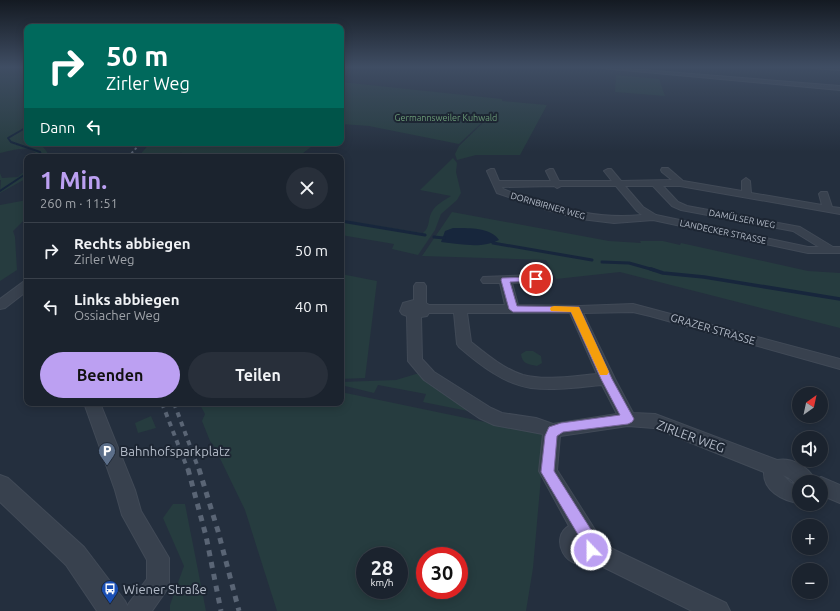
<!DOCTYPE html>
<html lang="de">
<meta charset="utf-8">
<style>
:root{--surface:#1b232e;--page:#282f3a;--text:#f1f3f6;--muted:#a0a4aa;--line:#39404a;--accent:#bca0f2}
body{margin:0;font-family:Ubuntu,sans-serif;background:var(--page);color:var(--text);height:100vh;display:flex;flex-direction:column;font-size:15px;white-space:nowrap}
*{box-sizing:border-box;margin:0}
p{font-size:13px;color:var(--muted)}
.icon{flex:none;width:22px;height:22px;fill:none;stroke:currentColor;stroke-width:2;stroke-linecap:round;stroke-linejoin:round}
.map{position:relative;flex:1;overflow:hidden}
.details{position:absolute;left:24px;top:154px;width:320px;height:252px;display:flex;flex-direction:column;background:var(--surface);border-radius:8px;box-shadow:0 2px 10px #0003,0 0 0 1px var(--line)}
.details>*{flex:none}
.top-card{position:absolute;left:24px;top:24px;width:320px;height:122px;border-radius:8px;box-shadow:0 2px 10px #0003,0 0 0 1px var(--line);background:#00695c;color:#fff;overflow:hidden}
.needle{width:26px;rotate:33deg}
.controls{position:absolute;left:792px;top:387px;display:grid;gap:8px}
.controls a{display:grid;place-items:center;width:36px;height:36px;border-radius:50%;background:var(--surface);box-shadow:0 2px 10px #0003,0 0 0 1px var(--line);font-size:20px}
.speed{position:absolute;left:356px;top:547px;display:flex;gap:8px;font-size:20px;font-weight:700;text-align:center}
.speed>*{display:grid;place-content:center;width:52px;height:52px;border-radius:50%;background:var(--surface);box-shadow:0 2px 10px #0003,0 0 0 1px var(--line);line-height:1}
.speed small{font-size:10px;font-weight:400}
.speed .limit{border:6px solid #d22;background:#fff;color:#111}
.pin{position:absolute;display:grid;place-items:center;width:34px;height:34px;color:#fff;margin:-17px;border:2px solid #fff;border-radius:50%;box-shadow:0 1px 4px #0007}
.me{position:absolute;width:44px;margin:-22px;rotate:338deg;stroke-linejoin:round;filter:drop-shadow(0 0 3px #0008)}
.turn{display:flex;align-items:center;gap:14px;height:84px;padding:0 16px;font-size:18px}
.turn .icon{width:52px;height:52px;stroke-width:2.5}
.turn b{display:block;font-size:28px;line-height:34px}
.then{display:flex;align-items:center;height:38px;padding:0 16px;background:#0003;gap:8px;font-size:15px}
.round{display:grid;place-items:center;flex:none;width:42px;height:42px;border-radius:21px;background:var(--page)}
.summary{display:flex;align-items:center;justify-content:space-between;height:68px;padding:0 16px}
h1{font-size:24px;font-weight:600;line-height:30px;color:var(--accent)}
.button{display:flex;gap:8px;margin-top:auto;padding:8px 16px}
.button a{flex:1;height:46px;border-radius:24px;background:var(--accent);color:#111;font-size:16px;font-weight:600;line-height:46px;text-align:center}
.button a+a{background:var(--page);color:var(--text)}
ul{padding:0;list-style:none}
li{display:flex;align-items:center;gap:12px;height:56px;padding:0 16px;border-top:1px solid var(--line)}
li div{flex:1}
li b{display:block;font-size:15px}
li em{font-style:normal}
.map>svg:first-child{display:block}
.green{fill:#263c3f;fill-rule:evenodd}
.water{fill:#17263c}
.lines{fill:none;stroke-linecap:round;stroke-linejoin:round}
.stream-far2{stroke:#17263c;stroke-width:2}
.stream-far1{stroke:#17263c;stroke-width:3}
.stream{stroke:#17263c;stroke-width:3.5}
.minor-casing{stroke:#414a57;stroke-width:2}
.tertiary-casing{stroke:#414a57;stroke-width:2}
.minor{fill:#38414e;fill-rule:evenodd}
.tertiary{fill:#38414e;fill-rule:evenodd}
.rail-far3{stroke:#5a6575;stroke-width:1.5;stroke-dasharray:2 2;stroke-linecap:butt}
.rail-far2{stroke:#5a6575;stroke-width:2;stroke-dasharray:2.5 2.5;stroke-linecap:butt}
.rail-far1{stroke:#5a6575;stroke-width:4;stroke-dasharray:5 5;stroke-linecap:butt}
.rail{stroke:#5a6575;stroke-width:5;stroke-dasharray:6 6;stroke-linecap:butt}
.route{fill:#bca0f2;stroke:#7a689d}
.slow{fill:#f59e0b}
.labels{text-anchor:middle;stroke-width:4;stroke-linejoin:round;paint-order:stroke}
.far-park-label{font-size:9px;fill:#6b9a76;stroke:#1d2633}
.far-street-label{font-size:9px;fill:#b4bcc9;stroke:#1d2633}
.street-label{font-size:11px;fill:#b4bcc9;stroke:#1d2633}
.near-street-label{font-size:13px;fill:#b4bcc9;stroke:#1d2633}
.near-poi-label{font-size:13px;fill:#b4bcc9;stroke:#1d2633;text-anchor:start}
</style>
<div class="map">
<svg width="840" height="611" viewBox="0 0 840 611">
<rect width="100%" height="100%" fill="#242f3e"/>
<!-- green -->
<g class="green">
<path d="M0,67H27V143C41,143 43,145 50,157H36L37,154C28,144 11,151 0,153Z"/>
<polygon points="616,75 659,79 665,96 615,92"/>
<polygon points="341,82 502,99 502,101 547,105 520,155 476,155 457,160 455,154 459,146 495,111 494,111 459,144 369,126 341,124"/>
<polygon points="150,143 316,143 298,157 182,157 181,152 180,157 138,157"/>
<path d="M453,158L457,163L456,172L461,193L457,200L441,214L435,230L418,255L392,249L394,244L341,235V220L423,233C431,227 427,218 433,210C437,204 445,200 451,196L420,190Z"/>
<polygon points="27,169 27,178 0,193 1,180 0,180 0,173 2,178 18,177"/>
<polygon points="27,200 27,217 13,231 15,237 17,270 0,281 0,205"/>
<polygon points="452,212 609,241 641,243 640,241 663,241 680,245 681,243 808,271 840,273 840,328 620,272 556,279 546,260 422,256"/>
<polygon points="341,274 377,281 365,378 341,379"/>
<path d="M526,351H533L541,356L542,363L537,366C528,364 522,364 521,354Z"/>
<polygon points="416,374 420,374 470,408 468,411 423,402 426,394 378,385 374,393 341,385 341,382 396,380"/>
<path d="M341,392L542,434L544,443L533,568L526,611H277L245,510L214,446L210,441L202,421L205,414L199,403H341ZM365,556H399V590H365ZM425,556H459V590H425Z"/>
<polygon points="151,416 156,428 138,433 135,423"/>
<polygon points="173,504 185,504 206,611 170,611 170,605 184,566 163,518"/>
</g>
<!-- water -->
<path class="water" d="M453,228C467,228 491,227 499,240C482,249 460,244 441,242L445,231Z"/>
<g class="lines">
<!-- stream-far2 -->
<g class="stream-far2">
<polyline points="27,127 8,138 11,142 40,152 42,157"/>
<polyline points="0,191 27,173"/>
</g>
<!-- stream-far1 -->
<g class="stream-far1">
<polyline points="341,221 425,235"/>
<polyline points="434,237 444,238"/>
<polyline points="493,243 592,260"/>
<polyline points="602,262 629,263 654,270"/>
</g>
<!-- stream -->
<polyline class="stream" points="651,269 663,273 704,277 840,299"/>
<defs>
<g id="minor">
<polygon points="591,67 605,67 840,86 840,90"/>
<polygon points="811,67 840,68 840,70 813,68"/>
<path d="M662,168H668L683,181L742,191V181L746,178L750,181L751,193L822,205L819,194L821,192H827L832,207L840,208V214L680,186H663L678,202L687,206L800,227L833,247H840V253H808L653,220L614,223L581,219L547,210L497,193L487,171L491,169H494L499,181H551L546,171L550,169H553L559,181H612L604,171L608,169H611L621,181L672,180L662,172L661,170ZM554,186L557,188L561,186H616L637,211L642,215C594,220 558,207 513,193L503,189L502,187ZM625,186H653L672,206L681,210L793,231L819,247H808L656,215L643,207Z"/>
<path d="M536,275L540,276L542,279L540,282L512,283L518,305L580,306L633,304L840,359V369L650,316L633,312L583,313L615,379L633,413L655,414L777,460C791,457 808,466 815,480L821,477L840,485V503L821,495V482H799V503C782,501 763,490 764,472L654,428L628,426L560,436L557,470L597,533L602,544L726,603L730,611H692L593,562C565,574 549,537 569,526L539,471L543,434L494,425L479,418L424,380L408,361L407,316L402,314L400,311L403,303L414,300V286L416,283H424L426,286V303L429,305H505L500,283H483L481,280L483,277ZM429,313H454L457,344L459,347C480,365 504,384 531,388C555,391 579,387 602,385L617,414L553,424L536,418L502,413L491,408L434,372L422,359L421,317L427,316ZM467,313H570L597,374C573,376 546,381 523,375C504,369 486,354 471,342ZM783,475L789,478L797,485L791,483Z"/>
<polygon points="27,281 27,291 5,308 0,309 0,299 23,282"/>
<polygon points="84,403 100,403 135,490 141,511 169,558 169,583 166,591 152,611 125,611 129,603 147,579 147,560 122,515 115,490"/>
</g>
<polygon id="tertiary" points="0,475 8,478 84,547 125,601 130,611 97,611 66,565 0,502"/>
</defs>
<!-- minor casing -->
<use href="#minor" class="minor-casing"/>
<!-- tertiary casing -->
<use href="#tertiary" class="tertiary-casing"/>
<!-- minor -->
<use href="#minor" class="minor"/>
<!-- tertiary -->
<use href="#tertiary" class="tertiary"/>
<!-- rail-far3 -->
<polyline class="rail-far3" points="139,145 141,143"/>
<!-- rail-far2 -->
<polyline class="rail-far2" points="128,157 140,144"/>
<!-- rail-far1 -->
<g class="rail-far1">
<polyline points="162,403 188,470"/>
<polyline points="174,403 199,470"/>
</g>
<!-- rail -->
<g class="rail">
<polyline points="188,469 206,536 221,611"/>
<polyline points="199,469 218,531 239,611"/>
</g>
</g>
<!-- sky -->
<linearGradient id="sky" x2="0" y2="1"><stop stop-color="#141a22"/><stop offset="0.44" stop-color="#3f4d63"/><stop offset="1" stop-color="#3f4d63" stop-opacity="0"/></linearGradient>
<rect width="840" height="152" fill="url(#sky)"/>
<!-- route -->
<polygon class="route" points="536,277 539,277 540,279 539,281 510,282 517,306 579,307 612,379 634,419 632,422 628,424 563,432 557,436 554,471 595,536 599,550 596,555 591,558 586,555 583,543 541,472 545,436 549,427 561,423 620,415 601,379 571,312 513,312 509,309 501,280 502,278"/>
<!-- slow -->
<polygon class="slow" points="554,306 579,307 609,372 607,375 600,375 571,312 551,311 550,309 551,307"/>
<!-- icons -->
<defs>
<symbol id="parking-pin" viewBox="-11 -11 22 30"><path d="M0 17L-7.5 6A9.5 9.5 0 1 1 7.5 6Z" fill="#5c6f8a" stroke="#1d2633"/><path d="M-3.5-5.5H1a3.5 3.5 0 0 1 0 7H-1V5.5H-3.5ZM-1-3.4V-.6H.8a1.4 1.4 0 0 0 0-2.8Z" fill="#fff"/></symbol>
<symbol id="bus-pin" viewBox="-11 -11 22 30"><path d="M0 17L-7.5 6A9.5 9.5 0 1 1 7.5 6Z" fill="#1a4fb4" stroke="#1d2633"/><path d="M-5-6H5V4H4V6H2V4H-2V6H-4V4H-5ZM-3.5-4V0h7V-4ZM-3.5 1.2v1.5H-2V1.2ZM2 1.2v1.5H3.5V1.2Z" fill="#fff"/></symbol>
</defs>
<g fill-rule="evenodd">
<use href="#parking-pin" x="97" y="441" width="20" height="27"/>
<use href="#bus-pin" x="100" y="579" width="20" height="27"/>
</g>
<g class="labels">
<!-- far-park labels -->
<g class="far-park-label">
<text x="446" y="121">Germannsweiler Kuhwald</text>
</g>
<!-- far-street labels -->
<g class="far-street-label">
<text transform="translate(548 206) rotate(16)" y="3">DORNBIRNER WEG</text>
<text transform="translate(742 219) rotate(11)" y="3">DAMÜLSER WEG</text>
<text transform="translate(723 232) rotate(12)" y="3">LANDECKER STRASSE</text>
</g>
<!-- street labels -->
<g class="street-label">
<text transform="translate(713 329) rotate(16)" y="4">GRAZER STRASSE</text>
</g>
<!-- near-street labels -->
<g class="near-street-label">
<text transform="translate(691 436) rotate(20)" y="5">ZIRLER WEG</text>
</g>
<!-- near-poi labels -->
<g class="near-poi-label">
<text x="120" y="456">Bahnhofsparkplatz</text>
<text x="123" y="594">Wiener Straße</text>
</g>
</g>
</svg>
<div class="controls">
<a><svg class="needle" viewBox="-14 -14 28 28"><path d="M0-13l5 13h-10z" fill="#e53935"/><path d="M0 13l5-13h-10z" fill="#a0a4aa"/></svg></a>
<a><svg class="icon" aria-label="sound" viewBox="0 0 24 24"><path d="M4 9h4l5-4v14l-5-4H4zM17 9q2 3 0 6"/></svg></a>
<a><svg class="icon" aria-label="search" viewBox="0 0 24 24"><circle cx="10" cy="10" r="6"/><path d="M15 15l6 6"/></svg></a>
<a>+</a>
<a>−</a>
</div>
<div class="speed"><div>28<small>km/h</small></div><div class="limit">30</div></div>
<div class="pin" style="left:536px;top:279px;background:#d93025"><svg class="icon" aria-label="arrive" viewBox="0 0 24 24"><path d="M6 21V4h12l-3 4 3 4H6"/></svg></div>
<svg class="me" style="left:591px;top:550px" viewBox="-20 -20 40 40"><circle r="17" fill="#bca0f2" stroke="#fff" stroke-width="3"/><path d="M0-11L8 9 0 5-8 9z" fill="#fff"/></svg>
<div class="top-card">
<div class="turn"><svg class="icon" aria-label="right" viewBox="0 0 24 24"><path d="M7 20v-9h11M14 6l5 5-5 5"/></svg><div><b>50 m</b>Zirler Weg</div></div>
<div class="then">Dann<svg class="icon" aria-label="left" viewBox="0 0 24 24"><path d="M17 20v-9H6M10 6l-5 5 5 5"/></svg></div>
</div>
<section class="details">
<div class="summary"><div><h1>1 Min.</h1><p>260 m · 11:51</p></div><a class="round"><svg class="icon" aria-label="close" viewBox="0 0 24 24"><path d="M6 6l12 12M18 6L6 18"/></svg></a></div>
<ul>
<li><svg class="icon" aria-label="right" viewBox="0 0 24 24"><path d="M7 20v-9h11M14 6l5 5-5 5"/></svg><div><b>Rechts abbiegen</b><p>Zirler Weg</p></div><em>50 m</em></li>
<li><svg class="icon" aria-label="left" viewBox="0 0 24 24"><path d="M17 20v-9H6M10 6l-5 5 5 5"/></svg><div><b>Links abbiegen</b><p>Ossiacher Weg</p></div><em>40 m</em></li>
</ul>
<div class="button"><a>Beenden</a><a>Teilen</a></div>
</section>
</div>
